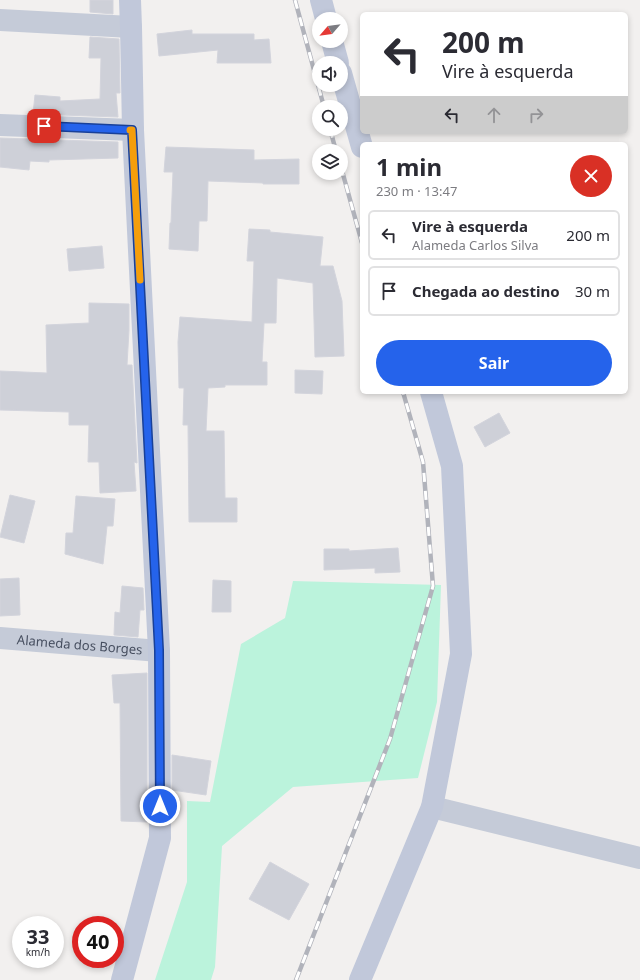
<!DOCTYPE html>
<html lang="pt">
<meta charset="utf-8">
<style>
:root{--surface:#fff;--page:#f7f7f7;--text:#2b2b33;--muted:#7c7c81;--line:#e1e1e2;--accent:#2563eb}
body{margin:0;font-family:"Noto Sans",sans-serif;background:var(--page);color:var(--text);height:100vh;display:flex;flex-direction:column;font-size:15px;white-space:nowrap}
*{box-sizing:border-box;margin:0}
p{font-size:13px;color:var(--muted)}
.icon{flex:none;width:22px;height:22px;fill:none;stroke:currentColor;stroke-width:2;stroke-linecap:round;stroke-linejoin:round}
.map{position:relative;flex:1;overflow:hidden}
.side{position:absolute;left:360px;top:142px;width:268px;height:252px;display:flex;flex-direction:column;background:var(--surface);border-radius:6px;box-shadow:0 2px 6px #0003}
.side>*{flex:none}
.hud{position:absolute;left:360px;top:12px;width:268px;height:122px;border-radius:6px;box-shadow:0 2px 6px #0003;background:#fff;color:var(--text);overflow:hidden}
.needle{width:26px;rotate:242deg}
.buttons{position:absolute;left:312px;top:12px;display:grid;gap:8px}
.buttons a{display:grid;place-items:center;width:36px;height:36px;border-radius:50%;background:var(--surface);box-shadow:0 2px 6px #0003;font-size:20px}
.speed{position:absolute;left:12px;top:916px;display:flex;gap:8px;font-size:20px;font-weight:700;text-align:center}
.speed>*{display:grid;place-content:center;width:52px;height:52px;border-radius:50%;background:var(--surface);box-shadow:0 2px 6px #0003;line-height:1}
.speed small{font-size:10px;font-weight:400}
.speed .limit{border:6px solid #d22;background:#fff;color:#111}
.pin{position:absolute;display:grid;place-items:center;width:34px;height:34px;color:#fff;margin:-17px;border-radius:8px;box-shadow:0 2px 6px #0006}
.me{position:absolute;width:44px;margin:-22px;rotate:0deg;stroke-linejoin:round;filter:drop-shadow(0 0 3px #0008)}
.turn{display:flex;align-items:center;gap:14px;height:84px;padding:0 16px;font-size:18px}
.turn .icon{width:52px;height:52px;stroke-width:2.5}
.turn b{display:block;font-size:28px;line-height:34px}
.lanes{display:flex;align-items:center;height:38px;padding:0 16px;background:#0003;justify-content:center;gap:20px;direction:ltr}
.lanes .off{opacity:.35}
.round{display:grid;place-items:center;flex:none;width:42px;height:42px;border-radius:21px;background:var(--page)}
.headline{display:flex;align-items:center;justify-content:space-between;height:68px;padding:0 16px}
h1{font-size:24px;font-weight:700;line-height:30px}
.cta{display:flex;gap:8px;margin-top:auto;padding:8px 16px}
.cta a{flex:1;height:46px;border-radius:24px;background:var(--accent);color:#fff;font-size:16px;font-weight:700;line-height:46px;text-align:center}
ul{padding:0;list-style:none}
li{display:flex;align-items:center;gap:12px;height:50px;margin:0 8px 6px;padding:0 8px;border:2px solid var(--line);border-radius:6px}
li div{flex:1}
li b{display:block;font-size:15px}
li em{font-style:normal}
.map>svg:first-child{display:block}
.green{fill:#bbf3dc}
.building{fill:#ced0d8;stroke:#d3d4dc}
.lines{fill:none;stroke-linecap:round;stroke-linejoin:round}
.street{stroke:#c5cbd8;stroke-width:22}
.secondary{stroke:#c1c8da;stroke-width:22}
.rail-casing{stroke:#b1b3bb;stroke-width:4.5}
.rail{stroke:#fff;stroke-width:3;stroke-dasharray:9;stroke-linecap:butt}
.route-casing{stroke:#184099;stroke-width:10}
.route{stroke:#2563eb;stroke-width:7}
.slow{stroke:#f59e0b;stroke-width:7}
.labels{text-anchor:middle;stroke-width:3;stroke-linejoin:round;paint-order:stroke}
.street-label{font-size:13px;fill:#464e5f;stroke:#fff}
</style>
<div class="map">
<svg width="640" height="980" viewBox="0 0 640 980">
<rect width="100%" height="100%" fill="#f2f0ef"/>
<!-- green -->
<polygon class="green" points="293,581 441,585 437,702 418,778 293,787 222,846 215,967 211,980 155,980 187,882 187,801 210,802 241,644 285,618"/>
<!-- building -->
<g class="building">
<polygon points="90,0 113,0 113,14 90,12"/>
<polygon points="192,30 192,34 254,34 254,40 269,39 271,63 217,63 218,50 159,56 157,34"/>
<polygon points="90,37 119,39 120,93 116,93 118,117 33,114 35,95 60,97 60,101 100,99 101,58 89,58"/>
<polygon points="0,138 118,142 118,158 49,160 49,162 30,161 29,170 0,167"/>
<polygon points="166,147 254,150 254,160 299,159 299,184 263,184 263,183 208,181 207,221 199,221 198,251 169,249 170,223 171,223 173,172 164,172"/>
<polygon points="249,229 270,230 270,232 323,237 320,266 333,266 342,301 344,356 315,357 313,283 277,278 276,323 264,323 262,362 267,362 267,385 225,385 225,387 208,388 206,431 224,431 225,498 237,498 237,522 189,522 188,425 183,425 184,388 179,388 178,342 180,317 252,322 254,261 247,261"/>
<polygon points="102,246 104,268 69,271 67,249"/>
<polygon points="89,303 129,304 129,330 127,365 132,365 137,463 134,462 136,491 100,493 99,462 88,462 89,425 69,425 69,412 0,410 0,371 47,373 46,325 89,323"/>
<polygon points="295,370 323,371 322,394 295,393"/>
<polygon points="499,413 510,433 485,447 474,427"/>
<polygon points="10,495 35,501 24,543 0,537"/>
<polygon points="76,496 115,499 113,526 107,526 103,564 65,554 66,533 73,533"/>
<polygon points="398,548 400,572 375,573 375,568 324,570 324,549 349,549 349,551"/>
<polygon points="19,578 20,615 0,616 0,579"/>
<polygon points="213,580 231,581 231,612 212,612"/>
<polygon points="122,586 143,588 144,610 140,610 138,637 114,635 115,612 120,613"/>
<polygon points="147,673 147,822 121,821 120,703 114,703 112,675"/>
<polygon points="172,755 211,761 206,795 172,790"/>
<polygon points="270,862 309,884 289,920 249,899"/>
</g>
<g class="lines">
<!-- street -->
<g class="street">
<polyline points="0,20 131,27"/>
<polyline points="0,125 133,130"/>
<path id="s1" d="M0,638L159,651"/>
<polyline points="432,807 640,858"/>
</g>
<!-- secondary -->
<g class="secondary">
<polyline points="321,0 326,19"/>
<polyline points="332,41 338,63"/>
<polyline points="341,73 362,147"/>
<polyline points="122,980 160,838 159,651 133,130 131,27 130,0"/>
<polyline points="360,980 432,807 461,654 452,466 431,392"/>
</g>
<defs>
<g id="rail">
<polyline points="295,0 324,107"/>
<polyline points="330,129 336,151"/>
<polyline points="341,167 362,243"/>
<polyline points="296,980 390,739 433,586 423,462 403,392"/>
</g>
</defs>
<!-- rail casing -->
<use href="#rail" class="rail-casing"/>
<!-- rail -->
<use href="#rail" class="rail"/>
</g>
<g class="lines">
<defs>
<polyline id="route" points="44,126 132,130 159,650 160,806"/>
</defs>
<!-- route casing -->
<use href="#route" class="route-casing"/>
<!-- route -->
<use href="#route" class="route"/>
<!-- slow -->
<polyline class="slow" points="130,130 132,130 140,280"/>
</g>
<g class="labels">
<!-- street labels -->
<g class="street-label">
<text dy="5" stroke="none"><textPath href="#s1" startOffset="80">Alameda dos Borges</textPath></text>
</g>
</g>
</svg>
<div class="buttons">
<a><svg class="needle" viewBox="-14 -14 28 28"><path d="M0-13l5 13h-10z" fill="#e53935"/><path d="M0 13l5-13h-10z" fill="#7c7c81"/></svg></a>
<a><svg class="icon" aria-label="sound" viewBox="0 0 24 24"><path d="M4 9h4l5-4v14l-5-4H4zM17 9q2 3 0 6"/></svg></a>
<a><svg class="icon" aria-label="search" viewBox="0 0 24 24"><circle cx="10" cy="10" r="6"/><path d="M15 15l6 6"/></svg></a>
<a><svg class="icon" aria-label="layers" viewBox="0 0 24 24"><path d="M12 4l9 5-9 5-9-5zM3 14l9 5 9-5"/></svg></a>
</div>
<div class="speed"><div>33<small>km/h</small></div><div class="limit">40</div></div>
<div class="pin" style="left:44px;top:126px;background:#d93025"><svg class="icon" aria-label="arrive" viewBox="0 0 24 24"><path d="M6 21V4h12l-3 4 3 4H6"/></svg></div>
<svg class="me" style="left:160px;top:806px" viewBox="-20 -20 40 40"><circle r="17" fill="#2563eb" stroke="#fff" stroke-width="3"/><path d="M0-11L8 9 0 5-8 9z" fill="#fff"/></svg>
<div class="hud">
<div class="turn"><svg class="icon" aria-label="left" viewBox="0 0 24 24"><path d="M17 20v-9H6M10 6l-5 5 5 5"/></svg><div><b>200 m</b>Vire à esquerda</div></div>
<div class="lanes"><svg class="icon" aria-label="left" viewBox="0 0 24 24"><path d="M17 20v-9H6M10 6l-5 5 5 5"/></svg><svg class="icon off" aria-label="ahead" viewBox="0 0 24 24"><path d="M12 20V5M6 11l6-6 6 6"/></svg><svg class="icon off" aria-label="right" viewBox="0 0 24 24"><path d="M7 20v-9h11M14 6l5 5-5 5"/></svg></div>
</div>
<section class="side">
<div class="headline"><div><h1>1 min</h1><p>230 m · 13:47</p></div><a class="round" style="background:#d93025;color:#fff"><svg class="icon" aria-label="close" viewBox="0 0 24 24"><path d="M6 6l12 12M18 6L6 18"/></svg></a></div>
<ul>
<li><svg class="icon" aria-label="left" viewBox="0 0 24 24"><path d="M17 20v-9H6M10 6l-5 5 5 5"/></svg><div><b>Vire à esquerda</b><p>Alameda Carlos Silva</p></div><em>200 m</em></li>
<li><svg class="icon" aria-label="arrive" viewBox="0 0 24 24"><path d="M6 21V4h12l-3 4 3 4H6"/></svg><div><b>Chegada ao destino</b></div><em>30 m</em></li>
</ul>
<div class="cta"><a>Sair</a></div>
</section>
</div>
